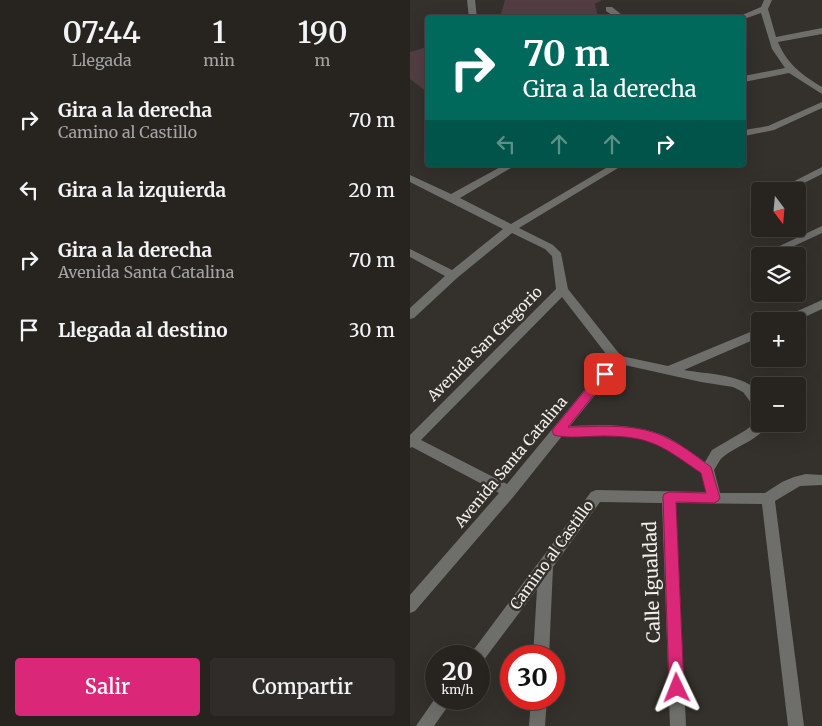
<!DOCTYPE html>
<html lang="es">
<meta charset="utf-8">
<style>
:root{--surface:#272420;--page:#2f2c29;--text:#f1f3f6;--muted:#a4a4a5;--line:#43413e;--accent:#db2777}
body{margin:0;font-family:Merriweather,serif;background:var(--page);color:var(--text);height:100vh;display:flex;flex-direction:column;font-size:19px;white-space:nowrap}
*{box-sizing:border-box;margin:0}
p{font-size:16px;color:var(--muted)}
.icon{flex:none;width:28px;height:28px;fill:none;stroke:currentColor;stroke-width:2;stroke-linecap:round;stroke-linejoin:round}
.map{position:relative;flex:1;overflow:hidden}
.side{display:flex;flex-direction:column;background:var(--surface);width:410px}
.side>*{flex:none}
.hud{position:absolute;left:15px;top:15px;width:321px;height:152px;border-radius:5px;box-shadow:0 5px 20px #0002,0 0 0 1px var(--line);background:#00695c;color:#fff;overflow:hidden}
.needle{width:32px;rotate:164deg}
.controls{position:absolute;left:341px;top:182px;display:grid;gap:10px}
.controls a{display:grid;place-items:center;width:55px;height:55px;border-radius:5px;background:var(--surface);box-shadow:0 5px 20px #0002,0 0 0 1px var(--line);font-size:25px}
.speed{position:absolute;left:15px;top:645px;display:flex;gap:10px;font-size:25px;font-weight:700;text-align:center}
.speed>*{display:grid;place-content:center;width:65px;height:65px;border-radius:50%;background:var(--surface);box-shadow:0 5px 20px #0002,0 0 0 1px var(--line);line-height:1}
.speed small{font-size:12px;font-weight:400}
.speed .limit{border:8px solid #d22;background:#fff;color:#111}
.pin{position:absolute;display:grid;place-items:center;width:42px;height:42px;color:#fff;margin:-21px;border-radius:10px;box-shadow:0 2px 8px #0006}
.me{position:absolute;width:55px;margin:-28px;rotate:358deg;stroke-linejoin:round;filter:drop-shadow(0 0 4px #0008)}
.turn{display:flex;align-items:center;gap:18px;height:105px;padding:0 15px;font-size:22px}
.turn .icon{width:65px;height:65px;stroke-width:2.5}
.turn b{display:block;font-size:35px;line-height:42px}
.lanes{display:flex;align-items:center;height:48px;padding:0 15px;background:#0003;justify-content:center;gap:25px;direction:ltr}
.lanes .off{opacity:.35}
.eta{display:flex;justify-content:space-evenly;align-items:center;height:85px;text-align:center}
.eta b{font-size:30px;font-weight:600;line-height:35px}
.button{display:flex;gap:10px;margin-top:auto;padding:10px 15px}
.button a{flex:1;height:58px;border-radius:5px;background:var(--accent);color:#fff;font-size:20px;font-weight:600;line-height:58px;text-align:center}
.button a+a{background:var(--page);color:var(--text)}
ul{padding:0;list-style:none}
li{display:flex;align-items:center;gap:15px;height:70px;padding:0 15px}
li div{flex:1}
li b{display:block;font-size:19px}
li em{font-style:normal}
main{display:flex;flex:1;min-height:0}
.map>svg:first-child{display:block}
.green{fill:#523e42}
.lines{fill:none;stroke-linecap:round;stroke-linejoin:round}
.street{fill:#6e6f6b;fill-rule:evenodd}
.route{fill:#db2777;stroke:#8e194d}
.labels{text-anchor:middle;stroke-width:5;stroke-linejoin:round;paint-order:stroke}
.street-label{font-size:15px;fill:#f2f0ec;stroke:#34302b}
.near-street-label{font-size:18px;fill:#f2f0ec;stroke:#34302b}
</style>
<main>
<section class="side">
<div class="eta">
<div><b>07:44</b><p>Llegada</p></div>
<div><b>1</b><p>min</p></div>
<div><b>190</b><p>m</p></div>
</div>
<ul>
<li><svg class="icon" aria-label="right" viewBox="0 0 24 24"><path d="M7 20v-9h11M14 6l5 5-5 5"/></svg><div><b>Gira a la derecha</b><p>Camino al Castillo</p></div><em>70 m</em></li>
<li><svg class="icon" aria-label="left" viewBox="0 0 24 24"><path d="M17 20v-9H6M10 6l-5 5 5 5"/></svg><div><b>Gira a la izquierda</b></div><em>20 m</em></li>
<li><svg class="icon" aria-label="right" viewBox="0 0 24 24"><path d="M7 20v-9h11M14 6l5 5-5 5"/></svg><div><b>Gira a la derecha</b><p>Avenida Santa Catalina</p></div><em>70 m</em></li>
<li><svg class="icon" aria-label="arrive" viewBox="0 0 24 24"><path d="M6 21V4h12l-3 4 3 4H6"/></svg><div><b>Llegada al destino</b></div><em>30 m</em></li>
</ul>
<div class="button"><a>Salir</a><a>Compartir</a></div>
</section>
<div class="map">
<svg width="412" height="726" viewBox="0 0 412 726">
<rect width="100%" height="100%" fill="#34302b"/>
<!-- green -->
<g class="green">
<polygon points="95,0 192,0 185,4 188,17 90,17"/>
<polygon points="17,47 18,47 17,92 0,79 0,52"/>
</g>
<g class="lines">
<!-- street -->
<g class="street">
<polygon points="57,0 65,0 67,18 59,18"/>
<path d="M354,0H362L358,9L366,37L412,28V34L368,42C377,64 392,75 412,87V94L379,73L334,82V76L375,68L362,49L351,13L334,19V18H325L351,7Z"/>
<polygon points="196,7 202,7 216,18 206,18 196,11"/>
<polygon points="412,102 412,108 364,130 334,136 334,130 358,126"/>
<path d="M94,165H106L50,198L101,224L201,165H213L109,228L143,245L151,253L158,289L211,356L258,366L350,328V337L274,370C294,374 339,374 349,394C351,398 350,405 350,410L345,408L333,392L323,387L291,382L210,364L160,426C194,425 228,423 259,438C272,445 283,454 295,462L302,450L336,430L350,419V424H357C349,441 327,445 313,457C309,460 307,466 304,470L310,493H355L372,482L384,477L396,474L412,475V485L390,486L365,501L394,726H378L352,504L266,503L276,726H260L252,503L190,502L143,567L139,656H123L127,589L73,661L69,662V656H59L181,492L186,490L296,492L291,473C277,464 264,452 248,445C219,431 184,435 152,436L104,496L5,611L0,613V595L89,493L2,447L0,448V435L146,289L142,256L135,249L102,233L47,278L4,318L0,319V308L35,276L0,257V249L42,270L93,229L0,182V175L41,194ZM152,297L200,359L97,484L11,440Z"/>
<polygon points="412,167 412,174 378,191 367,190"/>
<polygon points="412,226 412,233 369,253 361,253 359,251"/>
<polygon points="412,300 412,309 386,321 370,321 372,318"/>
<polygon points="26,697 43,699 24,726 6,726"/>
<polygon points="121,699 137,699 135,726 119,726"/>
</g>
</g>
<!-- route -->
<path class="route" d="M195,370L199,371L201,374L199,376L158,427C191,427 228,422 259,439C274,446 287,457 301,467L310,498L308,501L304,503L266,502L274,688L272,693L267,695L261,693L259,688L253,497L254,494L259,492L296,493L291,473C253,447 242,436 193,436C178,436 158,439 144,435L142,431L144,428L191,371Z"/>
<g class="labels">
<!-- street labels -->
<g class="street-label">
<text transform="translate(75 344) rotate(-45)" y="5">Avenida San Gregorio</text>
<text transform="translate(101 462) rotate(-50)" y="5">Avenida Santa Catalina</text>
<text transform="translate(142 555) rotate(-54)" y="5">Camino al Castillo</text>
</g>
<!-- near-street labels -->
<g class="near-street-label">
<text transform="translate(242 582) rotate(-92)" y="6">Calle Igualdad</text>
</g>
</g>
</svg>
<div class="controls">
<a><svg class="needle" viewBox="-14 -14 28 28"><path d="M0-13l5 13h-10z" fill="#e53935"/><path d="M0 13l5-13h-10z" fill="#a4a4a5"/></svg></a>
<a><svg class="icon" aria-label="layers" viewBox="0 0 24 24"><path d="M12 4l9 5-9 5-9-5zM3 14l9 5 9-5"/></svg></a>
<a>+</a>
<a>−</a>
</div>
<div class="speed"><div>20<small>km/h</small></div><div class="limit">30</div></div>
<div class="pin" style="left:195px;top:374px;background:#d93025"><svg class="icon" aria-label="arrive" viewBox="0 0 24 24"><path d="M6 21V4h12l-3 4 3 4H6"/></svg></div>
<svg class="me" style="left:267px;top:688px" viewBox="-20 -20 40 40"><path d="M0-17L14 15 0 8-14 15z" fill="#db2777" stroke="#fff" stroke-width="4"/></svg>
<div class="hud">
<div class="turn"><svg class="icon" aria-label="right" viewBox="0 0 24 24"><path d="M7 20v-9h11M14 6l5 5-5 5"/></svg><div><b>70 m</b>Gira a la derecha</div></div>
<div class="lanes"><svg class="icon off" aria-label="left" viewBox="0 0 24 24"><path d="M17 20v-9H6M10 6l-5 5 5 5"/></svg><svg class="icon off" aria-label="ahead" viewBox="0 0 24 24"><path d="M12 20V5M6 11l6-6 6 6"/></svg><svg class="icon off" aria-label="ahead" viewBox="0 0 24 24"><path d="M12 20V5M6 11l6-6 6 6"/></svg><svg class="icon" aria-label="right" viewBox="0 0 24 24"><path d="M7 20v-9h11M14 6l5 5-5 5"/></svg></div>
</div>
</div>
</main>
